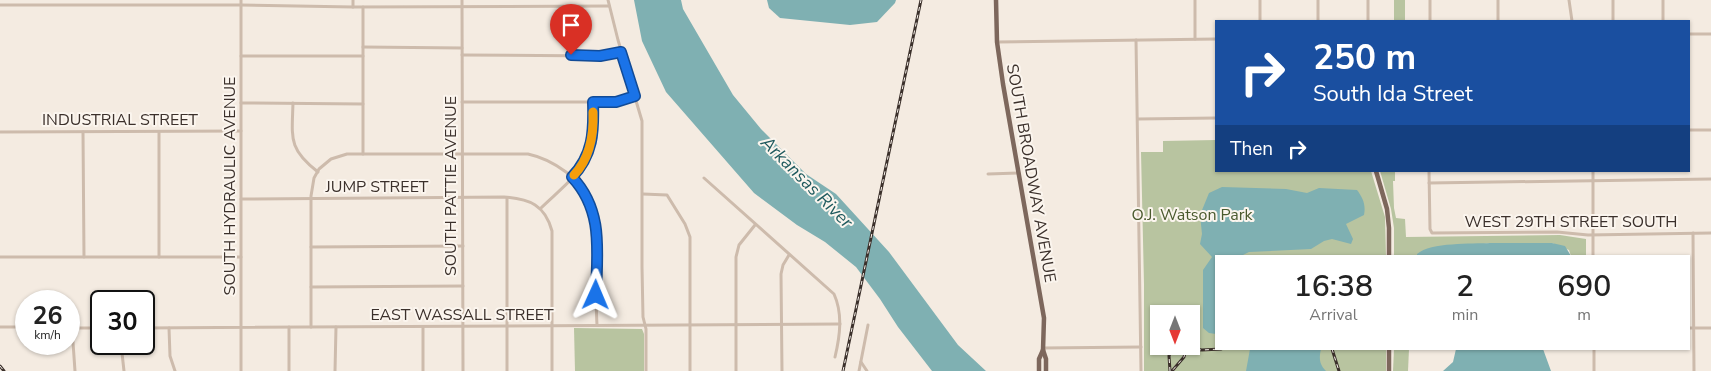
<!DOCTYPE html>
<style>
:root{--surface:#fff;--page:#f2f2f2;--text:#222;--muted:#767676}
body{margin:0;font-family:"Nunito Sans",sans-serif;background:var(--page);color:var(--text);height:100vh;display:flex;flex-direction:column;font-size:19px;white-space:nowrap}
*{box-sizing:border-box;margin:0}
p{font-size:16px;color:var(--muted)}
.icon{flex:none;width:28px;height:28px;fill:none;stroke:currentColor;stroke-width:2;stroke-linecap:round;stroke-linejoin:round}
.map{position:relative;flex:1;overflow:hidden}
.side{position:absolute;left:1215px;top:255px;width:475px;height:95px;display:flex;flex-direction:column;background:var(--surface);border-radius:0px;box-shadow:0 1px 4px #0004}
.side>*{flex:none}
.banner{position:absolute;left:1215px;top:20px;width:475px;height:152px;border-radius:0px;box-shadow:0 1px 4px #0004;background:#1a4fa0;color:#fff;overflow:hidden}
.needle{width:32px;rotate:180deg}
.controls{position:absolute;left:1150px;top:305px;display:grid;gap:10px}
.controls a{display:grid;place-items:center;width:50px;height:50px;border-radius:0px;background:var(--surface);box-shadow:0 1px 4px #0004;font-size:25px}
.speed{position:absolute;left:15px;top:290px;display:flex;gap:10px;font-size:25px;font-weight:700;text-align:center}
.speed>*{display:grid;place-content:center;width:65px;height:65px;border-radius:50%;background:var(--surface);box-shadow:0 1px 4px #0004;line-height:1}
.speed small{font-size:12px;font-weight:400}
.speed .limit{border:2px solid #111;border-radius:8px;background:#fff;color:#111}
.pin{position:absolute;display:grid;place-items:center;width:42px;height:42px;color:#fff;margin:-51px -21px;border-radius:50% 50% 50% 0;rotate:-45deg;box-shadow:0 0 5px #0007}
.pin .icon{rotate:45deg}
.me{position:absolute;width:55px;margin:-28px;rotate:1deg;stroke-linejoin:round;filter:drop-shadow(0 0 4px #0008)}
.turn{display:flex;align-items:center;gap:18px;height:105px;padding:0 15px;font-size:22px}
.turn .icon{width:65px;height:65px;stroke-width:2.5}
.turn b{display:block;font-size:35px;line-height:42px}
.then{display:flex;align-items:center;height:48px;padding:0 15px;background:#0003;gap:10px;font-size:19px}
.eta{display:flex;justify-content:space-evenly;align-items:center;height:85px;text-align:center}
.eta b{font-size:30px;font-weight:600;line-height:35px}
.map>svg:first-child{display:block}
.green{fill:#b8c4a0;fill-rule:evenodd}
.water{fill:#7fb0b2}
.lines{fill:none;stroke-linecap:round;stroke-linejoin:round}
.minor{stroke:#cdbbac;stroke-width:3}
.major{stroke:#7d675c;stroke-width:4.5}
.rail-casing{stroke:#3b302b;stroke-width:3}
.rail{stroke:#fbf5ee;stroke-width:1;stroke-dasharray:4;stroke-linecap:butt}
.route-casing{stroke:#114b97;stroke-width:12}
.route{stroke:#1a73e8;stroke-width:9}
.slow{stroke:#f59e0b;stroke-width:9}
.labels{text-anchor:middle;stroke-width:4;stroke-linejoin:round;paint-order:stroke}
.street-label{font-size:16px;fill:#3b302b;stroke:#fbf5ee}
.park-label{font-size:16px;fill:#4a5a2e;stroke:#fbf5ee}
.water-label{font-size:18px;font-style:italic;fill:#1f5a5e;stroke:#fbf5ee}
</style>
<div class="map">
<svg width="1711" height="371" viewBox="0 0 1711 371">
<rect width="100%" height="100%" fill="#f4ebe1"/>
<!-- green -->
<g class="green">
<rect x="1394" y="0" width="11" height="21"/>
<path d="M1216,140V171H1371L1385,217L1386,256H1216V349H1386V371H1144V284L1141,152H1163V141ZM1159,314H1191V346H1159Z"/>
<polygon points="1380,171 1395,171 1395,181 1393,181 1394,208 1396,218 1405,219 1406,237 1560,235 1586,239 1586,256 1571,256 1569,250 1552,243 1490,243 1418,254 1417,256 1394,256 1394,228 1391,209"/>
<polygon points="574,328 642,329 644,334 644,371 575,371"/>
<polygon points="1394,349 1409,349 1408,371 1393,371"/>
</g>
<!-- water -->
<g class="water">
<polygon points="634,0 681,0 683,9 733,95 761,129 806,174 836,194 889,252 958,345 986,371 932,371 898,327 880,299 856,267 825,242 797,225 754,193 666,92 642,41"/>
<polygon points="767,0 896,0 895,3 877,22 850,25 780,18 769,8"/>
<path d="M1222,187L1286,189L1307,193L1319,188L1357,190C1363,198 1366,205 1364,215L1346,224L1353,239L1351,244L1332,239L1324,241L1311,249L1249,252L1241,256H1216V334L1209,333L1203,328V270L1212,257L1200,244L1202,234L1200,215L1209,193Z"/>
<path d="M1490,243H1552L1565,246L1571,256H1417V254C1431,242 1472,244 1490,243Z"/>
<path d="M1250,349H1321C1319,358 1319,364 1326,371H1246Z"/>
<polygon points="1456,349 1543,349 1551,371 1443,371 1453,362"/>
</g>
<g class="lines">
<!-- minor -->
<g class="minor">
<polyline points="353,0 353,7"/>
<polyline points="462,0 463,371"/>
<polyline points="608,0 618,40 642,121 642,267 643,317 646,329 646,371"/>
<polyline points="1195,0 1195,39"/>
<polyline points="1260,0 1260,21"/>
<polyline points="1318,0 1318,21"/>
<polyline points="1368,0 1368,21"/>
<polyline points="1430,0 1430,21"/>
<polyline points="1498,0 1498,21"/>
<polyline points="1569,0 1572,21"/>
<polyline points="1613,0 1613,21"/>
<polyline points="1663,0 1663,21"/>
<polyline points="0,5 241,5 353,7 609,6"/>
<polyline points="363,7 363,154"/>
<polyline points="1689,34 1711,34"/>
<polyline points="1136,40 1141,371"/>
<polyline points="997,42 1216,39"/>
<polyline points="363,47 462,48"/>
<polyline points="462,55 600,56 621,52"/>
<polyline points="241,56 363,56"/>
<polyline points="462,102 616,102 635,96"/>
<polyline points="241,103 363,104"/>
<path d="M293,103C292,138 288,149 318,172"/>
<polyline points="1138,119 1216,118"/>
<polyline points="1689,130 1711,130"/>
<polyline points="0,132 241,131"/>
<polyline points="83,132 84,257"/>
<polyline points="159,132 159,257"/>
<polyline points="1429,171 1430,229 1432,233 1557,232 1588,235 1711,233"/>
<polyline points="1593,171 1593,256"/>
<polyline points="988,174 1019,173"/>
<path d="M704,178L834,294C843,314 840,336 835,357"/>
<polyline points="1429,183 1711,179"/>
<polyline points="643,194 667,195 685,224 690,237 690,371"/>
<polyline points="507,198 507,371"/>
<path d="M241,199L504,197C530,199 545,205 552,231V371"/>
<path d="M541,208C557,192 581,175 589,152C595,137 594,118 593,102"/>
<polyline points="1693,233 1694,371"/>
<polyline points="311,247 463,246"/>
<polyline points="0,257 241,257"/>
<polyline points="311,287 463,286"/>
<polyline points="0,327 26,327"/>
<polyline points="289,327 289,371"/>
<path d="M311,327V196L314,178L319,169L331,159L347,154H528C542,157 554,163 566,172C600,198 597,232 596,271C596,289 596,307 597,325"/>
<polyline points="423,327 423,371"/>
<polyline points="69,328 101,328"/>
<polyline points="72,328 75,371"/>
<polyline points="144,328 840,324"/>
<polyline points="169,328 170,356 175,371"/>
<polyline points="1689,328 1711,328"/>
<polyline points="121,344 124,371"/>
<polyline points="1043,348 1141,347"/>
<polyline points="1594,349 1594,371"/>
<polyline points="861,362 867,371"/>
<polyline points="241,371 241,0"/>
<polyline points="335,371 336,327"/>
<polyline points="736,371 736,257 739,245 755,225"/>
<polyline points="782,371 781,274 783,265 789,255"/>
<polyline points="859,371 868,325"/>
</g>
<!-- major -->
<g class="major">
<polyline points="996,0 997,42 1003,84 1044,318 1043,350 1046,359 1046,371"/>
<polyline points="1376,171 1387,209 1389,228 1389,256"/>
<polyline points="1389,349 1389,371"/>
<polyline points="1039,371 1039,359 1043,350"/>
</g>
<defs>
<g id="rail">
<polyline points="1181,348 1202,350 1221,349"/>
<polyline points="1332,349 1339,371"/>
<polyline points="0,366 4,371"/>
<polyline points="843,371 921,0"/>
<polyline points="1170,371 1169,356 1171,349 1176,347 1181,348 1185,353 1184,357 1172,371"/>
</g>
</defs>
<!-- rail casing -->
<use href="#rail" class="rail-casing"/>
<!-- rail -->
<use href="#rail" class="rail"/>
</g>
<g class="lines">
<defs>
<path id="route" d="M571,55L600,56L621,52L635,96L616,102H593C594,132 593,155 572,177C604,211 597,252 596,295"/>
</defs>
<!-- route casing -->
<use href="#route" class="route-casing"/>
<!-- route -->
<use href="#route" class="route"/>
<!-- slow -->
<path class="slow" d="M574,175C590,158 594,136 593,112"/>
</g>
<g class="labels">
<!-- street labels -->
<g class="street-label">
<text x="120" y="125">INDUSTRIAL STREET</text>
<text transform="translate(1032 173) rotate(80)" y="6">SOUTH BROADWAY AVENUE</text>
<text transform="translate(229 186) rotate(-90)" y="6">SOUTH HYDRAULIC AVENUE</text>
<text x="377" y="192">JUMP STREET</text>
<text transform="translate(450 186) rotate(-90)" y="6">SOUTH PATTIE AVENUE</text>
<text x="1571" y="227">WEST 29TH STREET SOUTH</text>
<text x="462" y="320">EAST WASSALL STREET</text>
</g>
<!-- park labels -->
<g class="park-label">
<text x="1192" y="220">O.J. Watson Park</text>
</g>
<!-- water labels -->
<g class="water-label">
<text transform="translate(807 182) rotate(45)" y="6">Arkansas River</text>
</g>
</g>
</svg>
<div class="controls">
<a><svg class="needle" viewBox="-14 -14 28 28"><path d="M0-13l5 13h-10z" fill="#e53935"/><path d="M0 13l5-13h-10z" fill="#767676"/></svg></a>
</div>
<div class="speed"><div>26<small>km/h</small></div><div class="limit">30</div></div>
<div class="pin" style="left:571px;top:55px;background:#d93025"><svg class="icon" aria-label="arrive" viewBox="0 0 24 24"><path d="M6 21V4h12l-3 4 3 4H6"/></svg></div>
<svg class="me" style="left:596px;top:295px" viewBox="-20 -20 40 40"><path d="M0-17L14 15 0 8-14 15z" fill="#1a73e8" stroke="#fff" stroke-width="4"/></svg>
<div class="banner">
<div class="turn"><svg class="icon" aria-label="right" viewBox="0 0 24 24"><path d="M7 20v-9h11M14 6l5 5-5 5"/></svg><div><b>250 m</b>South Ida Street</div></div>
<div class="then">Then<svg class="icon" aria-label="right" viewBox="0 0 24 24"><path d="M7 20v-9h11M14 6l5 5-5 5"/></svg></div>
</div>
<section class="side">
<div class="eta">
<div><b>16:38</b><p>Arrival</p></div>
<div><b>2</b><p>min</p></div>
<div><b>690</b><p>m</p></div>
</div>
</section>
</div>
